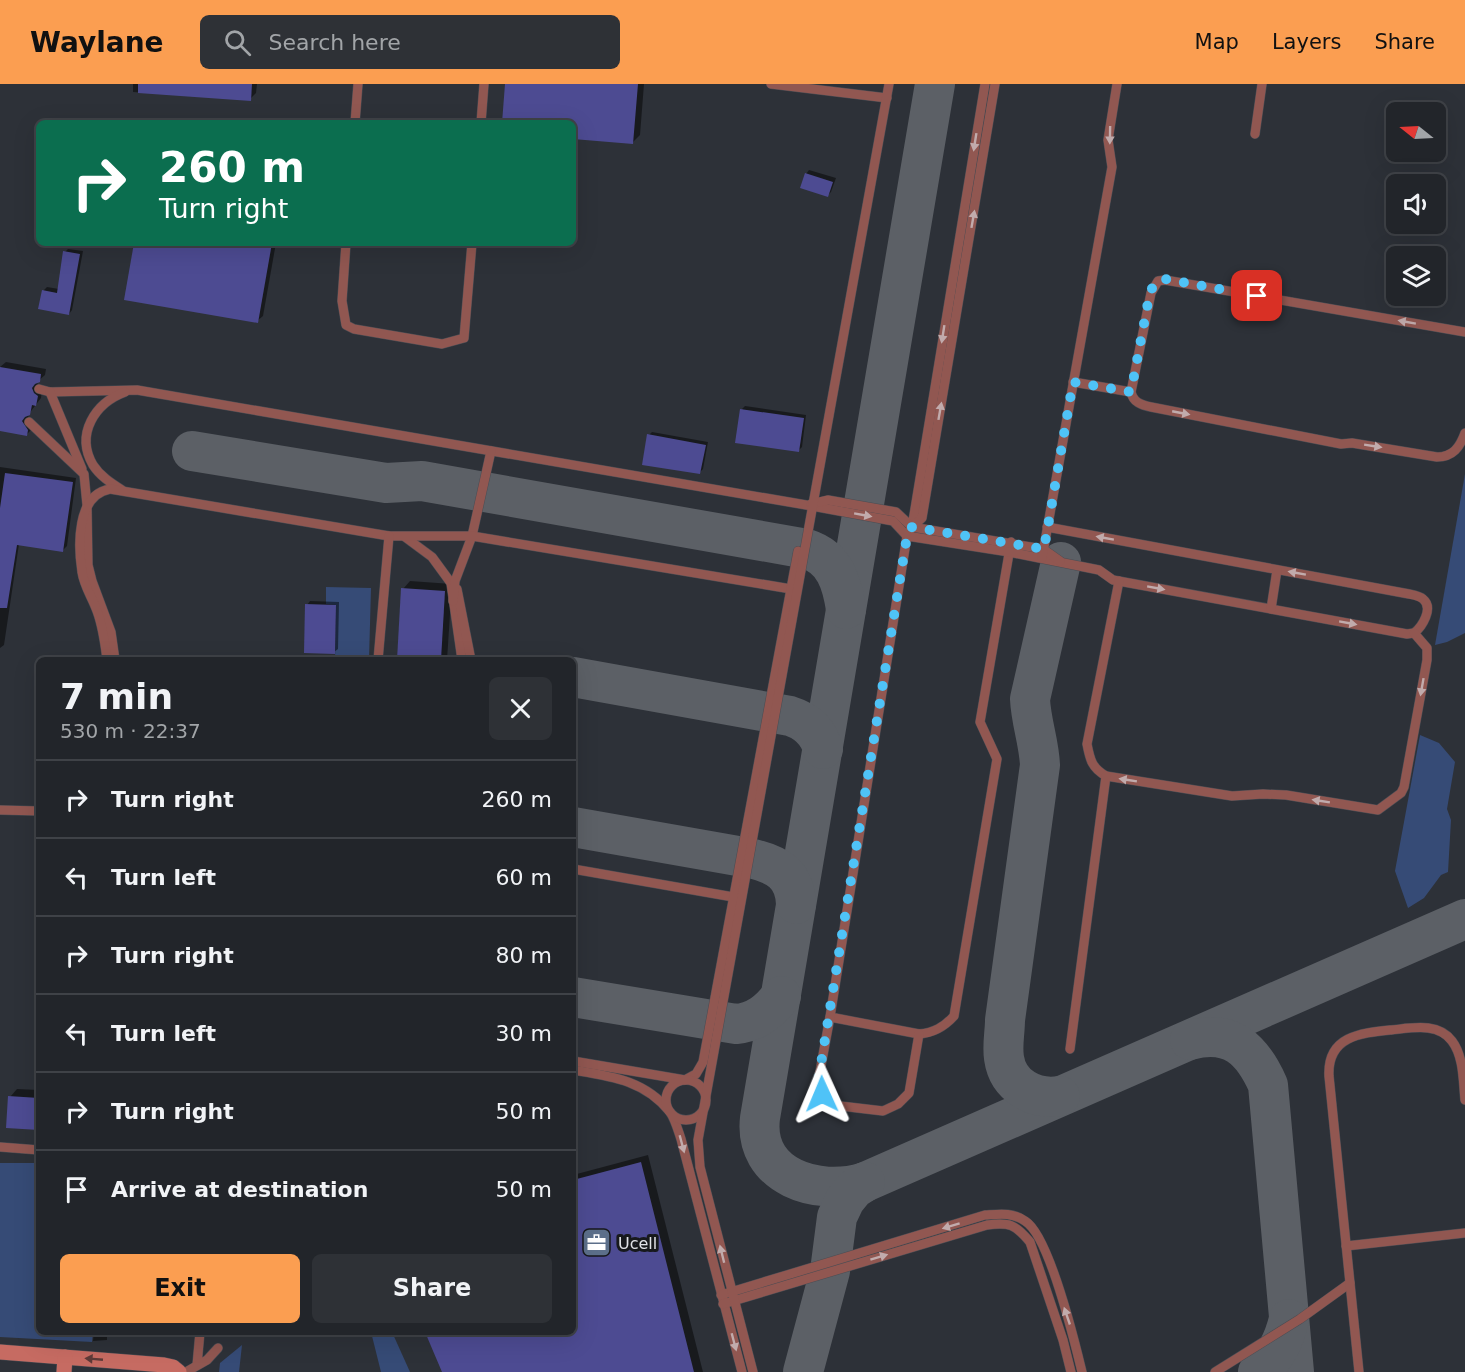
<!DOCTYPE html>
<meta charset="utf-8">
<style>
:root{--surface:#22252a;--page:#2e3136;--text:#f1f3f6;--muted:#a2a5a8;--line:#3f4247;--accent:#fb9e51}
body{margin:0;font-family:"DejaVu Sans",sans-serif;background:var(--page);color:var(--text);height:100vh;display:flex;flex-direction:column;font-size:22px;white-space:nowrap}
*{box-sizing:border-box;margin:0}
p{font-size:20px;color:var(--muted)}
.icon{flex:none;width:33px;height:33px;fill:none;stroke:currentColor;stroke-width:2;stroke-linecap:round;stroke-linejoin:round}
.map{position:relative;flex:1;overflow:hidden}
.sheet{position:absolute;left:36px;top:573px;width:540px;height:678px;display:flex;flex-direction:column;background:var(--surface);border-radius:9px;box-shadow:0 6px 24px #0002,0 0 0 2px var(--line)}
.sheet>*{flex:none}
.top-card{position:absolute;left:36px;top:36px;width:540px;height:126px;border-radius:9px;box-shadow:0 6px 24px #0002,0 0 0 2px var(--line);background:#0b6e4f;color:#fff;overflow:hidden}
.needle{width:39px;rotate:288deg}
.buttons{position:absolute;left:1386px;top:18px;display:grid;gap:12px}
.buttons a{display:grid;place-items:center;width:60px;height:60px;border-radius:9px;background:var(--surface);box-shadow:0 6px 24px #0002,0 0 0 2px var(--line);font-size:30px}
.pin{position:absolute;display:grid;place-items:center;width:51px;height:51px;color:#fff;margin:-26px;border-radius:12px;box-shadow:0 3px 9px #0006}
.me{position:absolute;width:66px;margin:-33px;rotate:359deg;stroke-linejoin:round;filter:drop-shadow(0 0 4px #0008)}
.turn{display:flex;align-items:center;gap:21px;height:126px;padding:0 24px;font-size:27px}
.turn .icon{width:78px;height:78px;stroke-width:2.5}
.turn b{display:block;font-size:42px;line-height:51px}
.round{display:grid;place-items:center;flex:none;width:63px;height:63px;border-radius:9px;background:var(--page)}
.head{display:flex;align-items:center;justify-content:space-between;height:102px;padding:0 24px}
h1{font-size:36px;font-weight:600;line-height:45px}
.action{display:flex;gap:12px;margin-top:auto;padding:12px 24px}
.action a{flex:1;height:69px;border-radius:9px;background:var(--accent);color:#111;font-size:24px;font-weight:600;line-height:69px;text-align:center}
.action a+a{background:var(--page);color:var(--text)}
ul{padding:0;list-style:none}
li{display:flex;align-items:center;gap:18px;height:78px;padding:0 24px;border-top:2px solid var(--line)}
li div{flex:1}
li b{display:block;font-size:22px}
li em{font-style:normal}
header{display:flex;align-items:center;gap:36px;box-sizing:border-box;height:84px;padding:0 30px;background:var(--accent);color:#111}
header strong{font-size:28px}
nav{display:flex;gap:33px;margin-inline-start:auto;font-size:21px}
.search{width:420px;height:54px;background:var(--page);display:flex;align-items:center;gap:15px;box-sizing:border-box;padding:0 21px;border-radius:9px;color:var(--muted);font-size:22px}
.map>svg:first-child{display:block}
.green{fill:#364b76}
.shadow{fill:#0007}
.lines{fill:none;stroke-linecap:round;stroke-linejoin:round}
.taxiway{stroke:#5c6066;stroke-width:40}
.building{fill:#4d4b92}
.lane-casing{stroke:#4a4d54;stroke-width:10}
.secondary-casing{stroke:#4a4d54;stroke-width:16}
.lane{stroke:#915751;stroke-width:9}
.secondary{stroke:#c66b62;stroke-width:15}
.oneway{fill:#c1abac}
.oneway2{fill:#5d3a38}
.route{stroke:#4fc3f7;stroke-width:10;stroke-dasharray:0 18}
.labels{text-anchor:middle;stroke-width:6;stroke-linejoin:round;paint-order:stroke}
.poi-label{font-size:16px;fill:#e1e3e8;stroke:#17191c;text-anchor:start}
</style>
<header>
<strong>Waylane</strong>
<div class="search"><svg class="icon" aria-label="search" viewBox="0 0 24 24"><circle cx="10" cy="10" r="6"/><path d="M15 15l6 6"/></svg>Search here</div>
<nav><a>Map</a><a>Layers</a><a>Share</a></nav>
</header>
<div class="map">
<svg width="1465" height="1288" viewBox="0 0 1465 1288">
<rect width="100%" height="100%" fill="#2d3138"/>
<!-- green -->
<g class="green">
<polygon points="1465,390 1465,549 1447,558 1435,561"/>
<polygon points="326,503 371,504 369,576 335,576 336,521 326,520"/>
<polygon points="1420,651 1439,659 1455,678 1447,725 1451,736 1448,788 1441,791 1424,814 1408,824 1395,787"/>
<polygon points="0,1079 39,1079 39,1248 93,1248 92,1258 0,1253"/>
<polygon points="371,1248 392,1248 410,1288 381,1288"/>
<polygon points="242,1261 239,1288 219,1288 220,1279"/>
</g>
<!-- shadow -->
<g class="shadow">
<polygon points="133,0 257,0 256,9 250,15 133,8"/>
<polygon points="507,0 644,0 640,51 632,59 573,53 573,39 503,39"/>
<polygon points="809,86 836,94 831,108 828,111 806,90"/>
<polygon points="136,159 276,159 263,232 257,237"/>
<polygon points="68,165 83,167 72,226 69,230 40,224 44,206 47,203 59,205 65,168"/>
<polygon points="6,278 46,285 45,291 37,298 39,304 42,306 41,314 28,331 32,345 26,351 0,346 0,283"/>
<polygon points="745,322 806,331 802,363 798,367 742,325"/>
<polygon points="652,348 708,358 703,385 700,388 649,351"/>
<polygon points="0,383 76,394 67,462 63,466 19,460 4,561 0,564"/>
<polygon points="410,497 452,500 447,576 399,576 403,505"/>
<polygon points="310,517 339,518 338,565 334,568 307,521"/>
<polygon points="17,1005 39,1006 39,1045 10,1013"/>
<polygon points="648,1071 703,1288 444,1288 425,1248 573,1248 573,1091"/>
<polygon points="94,1248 107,1248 107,1256 93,1257"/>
</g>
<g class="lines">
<!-- taxiway -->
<g class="taxiway">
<path d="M935,0L760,1034C753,1093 818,1113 865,1098L1465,835"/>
<path d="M192,367L386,399L422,397L807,465C835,474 842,499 846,525"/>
<path d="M573,593L790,632C806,637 818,647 823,665"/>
<path d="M573,743L749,774C777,780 795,790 796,820"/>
<path d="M573,913L736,940C756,938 769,928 781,912"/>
<path d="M1190,956C1231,945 1252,965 1268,1001L1294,1288"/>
<path d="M1060,1012C1034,1016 1008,1002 1004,974C1002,961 1005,948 1005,936L1040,681C1039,658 1031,638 1030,615L1061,478"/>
<polyline points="803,1288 830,1187 837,1133 845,1116 854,1105 865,1098"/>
<path d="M1258,1288C1276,1275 1284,1256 1289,1235"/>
</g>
</g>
<!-- building -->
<g class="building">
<polygon points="138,0 252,0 251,17 138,9"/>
<polygon points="505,0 638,0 633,60 573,55 573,39 502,39"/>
<polygon points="805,89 833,98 828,113 800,104"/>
<polygon points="134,159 272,159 258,239 124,216"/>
<polygon points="63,167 80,170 69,231 38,225 42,206 57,209"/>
<polygon points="0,283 41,290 40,298 35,300 32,304 34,309 38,312 36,322 32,321 30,331 25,333 22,337 28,346 27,352 0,347"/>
<polygon points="740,325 804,334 799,368 735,359"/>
<polygon points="647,350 706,361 700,390 642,381"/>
<polygon points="5,389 73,398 63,468 17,461 7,524 0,524 0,424"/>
<polygon points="401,504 445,507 441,576 397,576"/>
<polygon points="305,520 336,521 335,570 304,569"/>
<polygon points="8,1012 39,1014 39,1046 6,1044"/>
<polygon points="641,1078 694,1288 442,1288 425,1248 573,1248 573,1096"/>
</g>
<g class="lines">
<defs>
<g id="lane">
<polyline points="771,0 887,14"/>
<path d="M985,0L912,443L907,452L830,933L919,950C934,949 944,943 954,932L997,675L980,638L1011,458"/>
<polyline points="355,39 358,0"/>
<polyline points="481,39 484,0"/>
<polyline points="1255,50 1262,0"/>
<polyline points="346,159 342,217 346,241 354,245 442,260 464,254 472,159"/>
<path d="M1465,248L1165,196L1158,197L1151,209L1131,308C1133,318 1141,321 1151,323L1341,360L1352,359L1437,373C1453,373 1460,363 1465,349"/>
<polyline points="1073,298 1131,308"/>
<path d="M39,305L50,308L137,306L812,422L893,437L907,452L1009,468L1099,486L1113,496L1407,550L1414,549C1422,543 1434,524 1423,515C1420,512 1414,511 1409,510L1047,443"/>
<polyline points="50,308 82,385"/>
<polyline points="29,338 84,390 87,421 88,481 92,497 111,548 115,576"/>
<path d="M122,406C111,399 100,392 93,381C75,350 95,319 125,308"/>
<polyline points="811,420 828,416 896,428 912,443 1043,465 1060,477"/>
<polyline points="912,443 922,434 995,0"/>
<polyline points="405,453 432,473 451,499 462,576"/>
<polyline points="1042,474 1112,83 1108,56 1117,0"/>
<path d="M1119,497L1087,660C1090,676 1092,684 1106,692L1232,712L1263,710L1286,711L1378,726L1401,709L1404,703L1427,576V564L1414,549"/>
<polyline points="457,505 471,576"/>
<polyline points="453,517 455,497 472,452 491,367"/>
<polyline points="1271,525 1277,486"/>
<path d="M107,576C105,559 103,543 97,527C92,513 84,502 82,488C78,462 76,411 110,405L389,452H472L797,506"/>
<polyline points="378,576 389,452"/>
<polyline points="0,726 39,727"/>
<polyline points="573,785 739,814"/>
<polyline points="830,933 818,998 822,1010 832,1021 883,1027 898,1020 909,1009 919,950"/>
<polyline points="1070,965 1106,692"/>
<polyline points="573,977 685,996 696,990 703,978 798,467"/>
<path d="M573,986C610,992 645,996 670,1028C675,1035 678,1046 681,1055L742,1288"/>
<circle cx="686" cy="1016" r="20"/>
<polyline points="0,1063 39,1066"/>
<polyline points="1346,1162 1465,1149"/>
<path d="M721,1211L985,1131C1000,1130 1012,1128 1025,1137C1049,1151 1075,1259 1082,1288"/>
<path d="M723,1220L987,1141C1009,1138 1015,1140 1030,1158L1063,1256L1071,1288"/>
<polyline points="197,1281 200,1248"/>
<polyline points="186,1288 207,1276 218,1264"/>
<polyline points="753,1288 700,1083 698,1056 889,0"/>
<polyline points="1215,1288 1300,1235 1350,1199"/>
<path d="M1359,1288L1329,992C1327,952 1361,949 1391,946C1412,944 1438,938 1452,957C1464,973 1463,997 1465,1016"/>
</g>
<g id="secondary">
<polyline points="0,1268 164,1281 173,1283 179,1288"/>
<polyline points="64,1288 65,1273"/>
</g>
</defs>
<!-- lane casing -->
<use href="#lane" class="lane-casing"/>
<!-- secondary casing -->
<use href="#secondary" class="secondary-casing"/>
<!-- lane -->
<use href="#lane" class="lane"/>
<!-- secondary -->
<use href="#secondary" class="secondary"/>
</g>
<!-- one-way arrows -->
<defs><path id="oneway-solid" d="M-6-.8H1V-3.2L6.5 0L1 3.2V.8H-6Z" transform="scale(1.5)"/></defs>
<g class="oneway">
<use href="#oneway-solid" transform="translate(1110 51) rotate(91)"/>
<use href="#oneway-solid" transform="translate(975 58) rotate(99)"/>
<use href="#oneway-solid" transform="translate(973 135) rotate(-80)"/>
<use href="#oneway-solid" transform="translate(1407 238) rotate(-170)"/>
<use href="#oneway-solid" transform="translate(943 250) rotate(99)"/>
<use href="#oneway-solid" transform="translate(940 327) rotate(-80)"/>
<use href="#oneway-solid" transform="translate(1181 329) rotate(11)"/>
<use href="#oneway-solid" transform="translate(1373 362) rotate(9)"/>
<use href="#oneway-solid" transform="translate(863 431) rotate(10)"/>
<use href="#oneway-solid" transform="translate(1105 454) rotate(-170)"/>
<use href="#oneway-solid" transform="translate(1297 489) rotate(-170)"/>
<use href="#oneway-solid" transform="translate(1156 504) rotate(10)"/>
<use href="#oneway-solid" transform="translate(1348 539) rotate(10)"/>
<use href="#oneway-solid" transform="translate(1422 603) rotate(100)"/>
<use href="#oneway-solid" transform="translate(1128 696) rotate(-171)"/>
<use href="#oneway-solid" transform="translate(1321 717) rotate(-171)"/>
<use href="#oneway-solid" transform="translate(682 1060) rotate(75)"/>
<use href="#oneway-solid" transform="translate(951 1142) rotate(163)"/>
<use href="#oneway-solid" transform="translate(722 1170) rotate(-104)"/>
<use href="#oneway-solid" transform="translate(879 1173) rotate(-17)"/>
<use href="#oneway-solid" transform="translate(1067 1232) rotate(-109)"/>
<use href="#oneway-solid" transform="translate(734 1258) rotate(75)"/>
</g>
<use class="oneway2" href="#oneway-solid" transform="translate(94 1275) rotate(-175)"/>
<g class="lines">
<!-- route -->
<path class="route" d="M822,1010L818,998L907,452L912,443L1044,465L1073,298L1131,308L1150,208C1154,201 1156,197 1165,195L1257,212"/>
</g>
<!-- icons -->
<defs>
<symbol id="office-square" viewBox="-11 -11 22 22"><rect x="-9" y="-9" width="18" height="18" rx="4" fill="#5c6f8a" stroke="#17191c"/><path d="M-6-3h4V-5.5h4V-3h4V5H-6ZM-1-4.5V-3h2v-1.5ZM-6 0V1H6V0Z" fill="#fff"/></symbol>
</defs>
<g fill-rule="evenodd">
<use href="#office-square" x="580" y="1142" width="33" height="33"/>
</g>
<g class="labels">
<!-- poi labels -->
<g class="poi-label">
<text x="618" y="1165">Ucell</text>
</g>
</g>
</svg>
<div class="buttons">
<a><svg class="needle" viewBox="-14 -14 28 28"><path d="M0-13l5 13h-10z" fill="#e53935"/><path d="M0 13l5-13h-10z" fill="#a2a5a8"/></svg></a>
<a><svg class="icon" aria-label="sound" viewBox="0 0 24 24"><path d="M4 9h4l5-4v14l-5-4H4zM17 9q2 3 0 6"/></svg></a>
<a><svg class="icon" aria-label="layers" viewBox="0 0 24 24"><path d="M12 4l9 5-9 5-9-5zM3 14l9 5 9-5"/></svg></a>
</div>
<div class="pin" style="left:1257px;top:212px;background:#d93025"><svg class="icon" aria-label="arrive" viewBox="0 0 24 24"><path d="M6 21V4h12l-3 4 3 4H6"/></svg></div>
<svg class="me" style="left:822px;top:1010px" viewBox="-20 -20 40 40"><path d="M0-17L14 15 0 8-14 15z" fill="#4fc3f7" stroke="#fff" stroke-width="4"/></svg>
<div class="top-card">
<div class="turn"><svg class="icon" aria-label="right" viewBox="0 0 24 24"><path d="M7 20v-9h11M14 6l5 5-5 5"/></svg><div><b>260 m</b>Turn right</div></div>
</div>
<section class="sheet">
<div class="head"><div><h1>7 min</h1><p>530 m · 22:37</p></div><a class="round"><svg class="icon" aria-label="close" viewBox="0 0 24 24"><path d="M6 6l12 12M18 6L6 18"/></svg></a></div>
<ul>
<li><svg class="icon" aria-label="right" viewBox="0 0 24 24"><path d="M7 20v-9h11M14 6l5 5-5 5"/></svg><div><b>Turn right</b></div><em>260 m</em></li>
<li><svg class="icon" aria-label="left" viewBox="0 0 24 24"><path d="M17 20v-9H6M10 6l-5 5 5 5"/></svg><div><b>Turn left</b></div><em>60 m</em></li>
<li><svg class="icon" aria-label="right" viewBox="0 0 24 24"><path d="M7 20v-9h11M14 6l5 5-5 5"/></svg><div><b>Turn right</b></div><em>80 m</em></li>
<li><svg class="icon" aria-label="left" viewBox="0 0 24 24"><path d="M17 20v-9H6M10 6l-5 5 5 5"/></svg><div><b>Turn left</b></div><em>30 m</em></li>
<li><svg class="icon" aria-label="right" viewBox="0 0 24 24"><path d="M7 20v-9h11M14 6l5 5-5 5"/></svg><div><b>Turn right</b></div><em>50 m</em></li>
<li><svg class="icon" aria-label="arrive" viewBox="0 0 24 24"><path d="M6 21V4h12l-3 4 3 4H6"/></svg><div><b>Arrive at destination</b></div><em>50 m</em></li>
</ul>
<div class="action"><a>Exit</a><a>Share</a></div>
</section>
</div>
